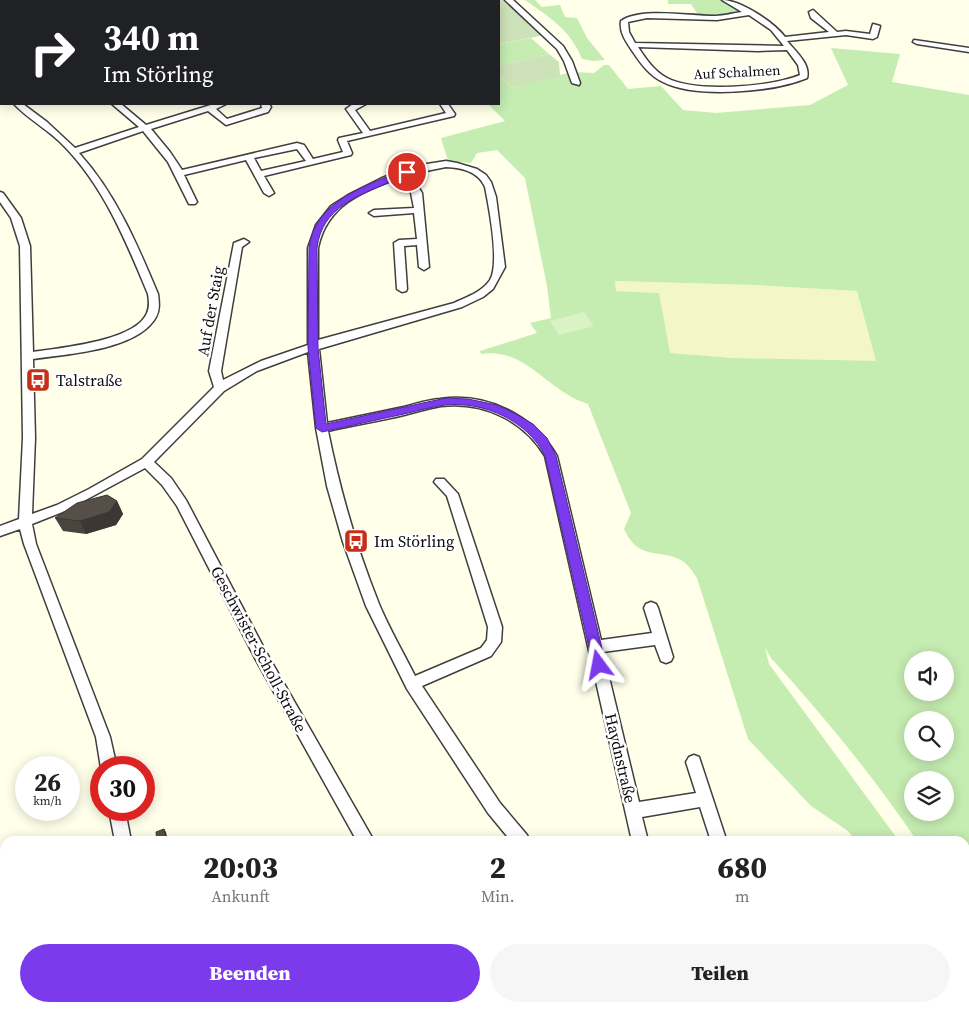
<!DOCTYPE html>
<html lang="de">
<meta charset="utf-8">
<style>
:root{--surface:#fff;--page:#f6f6f6;--text:#222;--muted:#767676;--accent:#7c3aed}
body{margin:0;font-family:"Source Serif 4",serif;background:var(--page);color:var(--text);height:100vh;display:flex;flex-direction:column;font-size:19px;white-space:nowrap}
*{box-sizing:border-box;margin:0}
p{font-size:16px;color:var(--muted)}
.icon{flex:none;width:28px;height:28px;fill:none;stroke:currentColor;stroke-width:2;stroke-linecap:round;stroke-linejoin:round}
.map{position:relative;flex:1;overflow:hidden}
.panel{position:absolute;left:0px;top:836px;width:970px;height:176px;display:flex;flex-direction:column;background:var(--surface);border-radius:15px 15px 0 0;box-shadow:0 2px 12px #0003}
.panel>*{flex:none}
.top-card{position:absolute;left:0px;top:0px;width:500px;height:105px;box-shadow:0 2px 12px #0003;background:#202124;color:#fff;overflow:hidden}
.buttons{position:absolute;left:904px;top:651px;display:grid;gap:10px}
.buttons a{display:grid;place-items:center;width:50px;height:50px;border-radius:50%;background:var(--surface);box-shadow:0 2px 12px #0003;font-size:25px}
.speed{position:absolute;left:15px;top:756px;display:flex;gap:10px;font-size:25px;font-weight:700;text-align:center}
.speed>*{display:grid;place-content:center;width:65px;height:65px;border-radius:50%;background:var(--surface);box-shadow:0 2px 12px #0003;line-height:1}
.speed small{font-size:12px;font-weight:400}
.speed .limit{border:8px solid #d22;background:#fff;color:#111}
.pin{position:absolute;display:grid;place-items:center;width:42px;height:42px;color:#fff;margin:-21px;border:2px solid #fff;border-radius:50%;box-shadow:0 1px 5px #0007}
.me{position:absolute;width:55px;margin:-28px;rotate:347deg;stroke-linejoin:round;filter:drop-shadow(0 0 4px #0008)}
.turn{display:flex;align-items:center;gap:18px;height:105px;padding:0 20px;font-size:22px}
.turn .icon{width:65px;height:65px;stroke-width:2.5}
.turn b{display:block;font-size:35px;line-height:42px}
.eta{display:flex;justify-content:space-evenly;align-items:center;height:85px;text-align:center}
.eta b{font-size:30px;font-weight:800;line-height:35px}
.action{display:flex;gap:10px;margin-top:auto;padding:10px 20px}
.action a{flex:1;height:58px;border-radius:30px;background:var(--accent);color:#fff;font-size:20px;font-weight:800;line-height:58px;text-align:center}
.action a+a{background:var(--page);color:var(--text)}
.map>svg:first-child{display:block}
.farmland{fill:#f3f7c8}
.green{fill:#c5ecb1;fill-rule:evenodd}
.cemetery{fill:#cee2ba}
.pitch{fill:#daf3c4}
.lines{fill:none;stroke-linecap:round;stroke-linejoin:round}
.stream{stroke:#2b74d8;stroke-width:2}
.minor-casing{stroke:#3f3f3f;stroke-width:3}
.major-casing{stroke:#1d1d1d;stroke-width:3}
.minor{fill:#fff;fill-rule:evenodd}
.major{fill:#fff55a;fill-rule:evenodd}
.wall{fill:#49443d}
.shaded-wall{fill:#3c3732}
.building{fill:#554f47;stroke:#3c3732}
.route{fill:#7c3aed;stroke:#51269a}
.labels{text-anchor:middle;stroke-width:5;stroke-linejoin:round;paint-order:stroke}
.far-street-label{font-size:14px;fill:#0c0c0c;stroke:#fff}
.street-label{font-size:16px;fill:#0c0c0c;stroke:#fff}
.poi-label{font-size:16px;fill:#0c0c0c;stroke:#fff;text-anchor:start}
</style>
<div class="map">
<svg width="969" height="1012" viewBox="0 0 969 1012">
<rect width="100%" height="100%" fill="#ffffea"/>
<!-- farmland -->
<polygon class="farmland" points="615,281 755,285 857,291 877,362 733,358 669,353 659,293 616,291"/>
<!-- green -->
<g class="green">
<path d="M525,0H535L542,7L560,5L565,17L577,18L587,38L605,60L593,61L582,59C570,29 550,18 525,0Z"/>
<polygon points="668,0 724,0 745,13 727,16 699,16 691,4 668,4"/>
<polygon points="531,38 549,54 499,66 499,44"/>
<path d="M831,48L900,54L892,82L969,95V920L965,914V841H917C874,777 823,715 771,658L765,648L769,664L899,841H856L848,831L811,806L748,739L697,578C693,572 687,563 681,560C656,548 639,561 624,529L631,513L588,404C582,401 575,400 570,396C540,379 519,348 481,354L480,351L537,333L530,323L551,318L547,286L525,178L497,150L477,153L471,163L448,161L441,138L505,121L488,104H499V74L512,87L572,72L594,73L604,65H609L628,89L661,86L683,110L716,113L810,105L848,85ZM615,281L755,285L857,291L876,361L733,358L670,353L659,293L616,291ZM912,660H945V692H912ZM912,720H945V752H912ZM912,780H945V812H912Z"/>
<polygon points="965,941 969,947 969,1012 960,1012 957,1008 965,1008"/>
</g>
<!-- cemetery -->
<g class="cemetery">
<polygon points="507,0 545,35 499,44 499,1 459,1"/>
<polygon points="549,54 559,62 560,76 512,87 499,74 499,66"/>
</g>
<!-- pitch -->
<polygon class="pitch" points="584,312 594,326 559,335 550,321"/>
<g class="lines">
<!-- stream -->
<polyline class="stream" points="101,1 104,0"/>
<defs>
<g id="minor">
<polygon points="338,0 346,0 347,1 339,1"/>
<polygon points="505,0 513,0 563,46 572,61 580,83 579,85 572,83 564,61 557,49"/>
<path d="M722,0C740,0 774,22 785,37L829,32L811,18L809,12L813,10L837,32L846,31L870,34L873,24L880,26L877,37L873,39L846,35L787,41C795,51 811,64 807,78C774,92 696,99 663,82C650,76 641,64 633,52C627,43 619,33 621,21C639,7 692,16 715,16C724,16 733,13 742,12ZM749,15L771,30L784,46L635,43L629,32L628,22L647,18L717,20ZM638,47L758,51L787,50L798,65L800,75C771,87 695,93 667,78C654,71 646,59 638,47Z"/>
<rect x="0" y="31" width="1" height="4"/>
<polygon points="914,40 969,48 969,52 917,44 913,42"/>
<rect x="0" y="60" width="1" height="4"/>
<rect x="0" y="89" width="1" height="5"/>
<path d="M14,104H23L47,122L75,148L139,127L112,104H121L146,125L214,104H226L216,109L227,119L262,108L261,104H269L271,107L268,112L226,125L208,111L151,129L170,152L182,170L297,143L304,145L313,159L343,152L338,140L339,138L363,133L346,109L353,104H366L355,110L370,131L446,113L440,104H448L455,114L454,116L347,141L352,153L351,155L264,176L274,193L269,196L264,193L246,160L184,175L197,202L195,204H189L168,162L143,131L79,153C116,194 137,244 158,294C159,302 160,310 156,317C138,350 67,354 33,359L35,438L32,514L57,505L89,489L142,459L214,387L209,371L234,243L244,239L249,242L242,247L221,371L223,380L261,361L308,345V248L316,225L331,206L350,194L380,179L397,172L427,164L446,161L457,163L477,169L486,175L491,182L496,197L505,267L493,289L483,297L462,307L319,349L327,423C351,418 375,413 399,408C413,405 426,400 440,399C487,392 533,415 557,456L601,640L652,633L644,608L646,604L651,602L656,604L658,608L673,657L671,661L666,663L661,661L655,645L603,652L639,802L696,793L686,762L689,757L694,755L699,757L725,836L723,841H711L700,807L642,817L648,841H632L545,456C523,420 483,401 441,406C428,408 416,412 404,415C379,421 353,425 328,431C340,490 356,547 379,604C389,628 403,652 415,676L481,648L487,640L488,627L447,496L434,482L436,479H444L458,494L502,627L501,642L491,656L422,686L500,803L527,835L529,841H511L488,813L407,689L366,606L343,542L327,486L316,428L308,352L257,371L224,391L154,462L171,478L186,500L266,652L374,841H357L256,660L177,506L162,485L145,468L65,511L32,524L36,544L110,737L117,768H101L96,737L24,544L20,529L0,536V526L19,519L23,438L20,246L11,218L0,202V192L3,193L21,218L30,246L33,352C60,348 136,341 147,313C150,307 149,300 148,294C126,241 104,187 64,146C49,130 28,119 14,104ZM297,149L306,161L261,171L254,158ZM446,167C462,168 478,171 485,187C489,207 500,264 490,280C482,292 467,297 454,303L318,340V248C327,205 361,192 399,178L410,188L414,208L374,210L369,213L374,216L414,213L417,239L399,240L394,243L397,289L402,292L406,291L407,289L404,246L417,245L419,267L424,270L429,267L422,193L417,185L406,175Z"/>
<polygon points="109,810 125,810 131,841 115,841"/>
<rect x="119" y="1008" width="18" height="4"/>
<polygon points="289,1008 313,1008 311,1012 287,1012"/>
<polygon points="441,1008 459,1008 461,1012 443,1012"/>
<polygon points="603,1008 621,1008 620,1012 602,1012"/>
<polygon points="744,1008 773,1008 775,1012 746,1012"/>
<polygon points="842,1008 865,1008 863,1012 840,1012"/>
</g>
<polygon id="major" points="1,53 1,59 0,60 0,54"/>
</defs>
<!-- minor casing -->
<use href="#minor" class="minor-casing"/>
<!-- major casing -->
<use href="#major" class="major-casing"/>
<!-- minor -->
<use href="#minor" class="minor"/>
<!-- major -->
<use href="#major" class="major"/>
</g>
<!-- wall -->
<polygon class="wall" points="117,501 123,514 116,525 86,534 63,531 55,518"/>
<!-- shaded-wall -->
<g class="shaded-wall">
<polygon points="62,0 70,0 70,1 57,1"/>
<polygon points="117,501 123,514 116,525 86,534 80,521"/>
<polygon points="164,829 166,832 168,841 158,841"/>
</g>
<!-- building -->
<g class="building">
<polygon points="48,0 62,0 57,1 49,1"/>
<polygon points="107,495 117,501 109,512 80,521 55,518 77,503"/>
<polygon points="164,829 166,838 157,841 156,832"/>
</g>
<!-- route -->
<path class="route" d="M404,170L411,172C406,176 397,179 390,182C358,196 322,207 317,248L318,348L326,424L446,398L468,399L497,405L516,414L533,424L547,438L556,456L606,665L604,669L599,671L595,669L593,665L545,456C528,421 484,401 445,405C431,407 417,411 404,414C376,420 349,426 322,432L316,428L308,348L309,248C315,200 366,186 404,170Z"/>
<!-- icons -->
<defs>
<symbol id="bus-square" viewBox="-11 -11 22 22"><rect x="-9" y="-9" width="18" height="18" rx="4" fill="#c63019" stroke="#fff"/><path d="M-5-6H5V4H4V6H2V4H-2V6H-4V4H-5ZM-3.5-4V0h7V-4ZM-3.5 1.2v1.5H-2V1.2ZM2 1.2v1.5H3.5V1.2Z" fill="#fff"/></symbol>
</defs>
<g fill-rule="evenodd">
<use href="#bus-square" x="24" y="366" width="28" height="28"/>
<use href="#bus-square" x="342" y="527" width="28" height="28"/>
</g>
<g class="labels">
<!-- far-street labels -->
<g class="far-street-label">
<text transform="translate(737 72) rotate(-3)" y="5">Auf Schalmen</text>
</g>
<!-- street labels -->
<g class="street-label">
<text transform="translate(210 311) rotate(-80)" y="6">Auf der Staig</text>
<text transform="translate(259 649) rotate(62)" y="6">Geschwister-Scholl-Straße</text>
<text transform="translate(621 758) rotate(77)" y="6">Haydnstraße</text>
</g>
<!-- poi labels -->
<g class="poi-label">
<text x="56" y="386">Talstraße</text>
<text x="374" y="547">Im Störling</text>
</g>
</g>
</svg>
<div class="buttons">
<a><svg class="icon" aria-label="sound" viewBox="0 0 24 24"><path d="M4 9h4l5-4v14l-5-4H4zM17 9q2 3 0 6"/></svg></a>
<a><svg class="icon" aria-label="search" viewBox="0 0 24 24"><circle cx="10" cy="10" r="6"/><path d="M15 15l6 6"/></svg></a>
<a><svg class="icon" aria-label="layers" viewBox="0 0 24 24"><path d="M12 4l9 5-9 5-9-5zM3 14l9 5 9-5"/></svg></a>
</div>
<div class="speed"><div>26<small>km/h</small></div><div class="limit">30</div></div>
<div class="pin" style="left:407px;top:172px;background:#d93025"><svg class="icon" aria-label="arrive" viewBox="0 0 24 24"><path d="M6 21V4h12l-3 4 3 4H6"/></svg></div>
<svg class="me" style="left:599px;top:665px" viewBox="-20 -20 40 40"><path d="M0-17L14 15 0 8-14 15z" fill="#7c3aed" stroke="#fff" stroke-width="4"/></svg>
<div class="top-card">
<div class="turn"><svg class="icon" aria-label="right" viewBox="0 0 24 24"><path d="M7 20v-9h11M14 6l5 5-5 5"/></svg><div><b>340 m</b>Im Störling</div></div>
</div>
<section class="panel">
<div class="eta">
<div><b>20:03</b><p>Ankunft</p></div>
<div><b>2</b><p>Min.</p></div>
<div><b>680</b><p>m</p></div>
</div>
<div class="action"><a>Beenden</a><a>Teilen</a></div>
</section>
</div>
